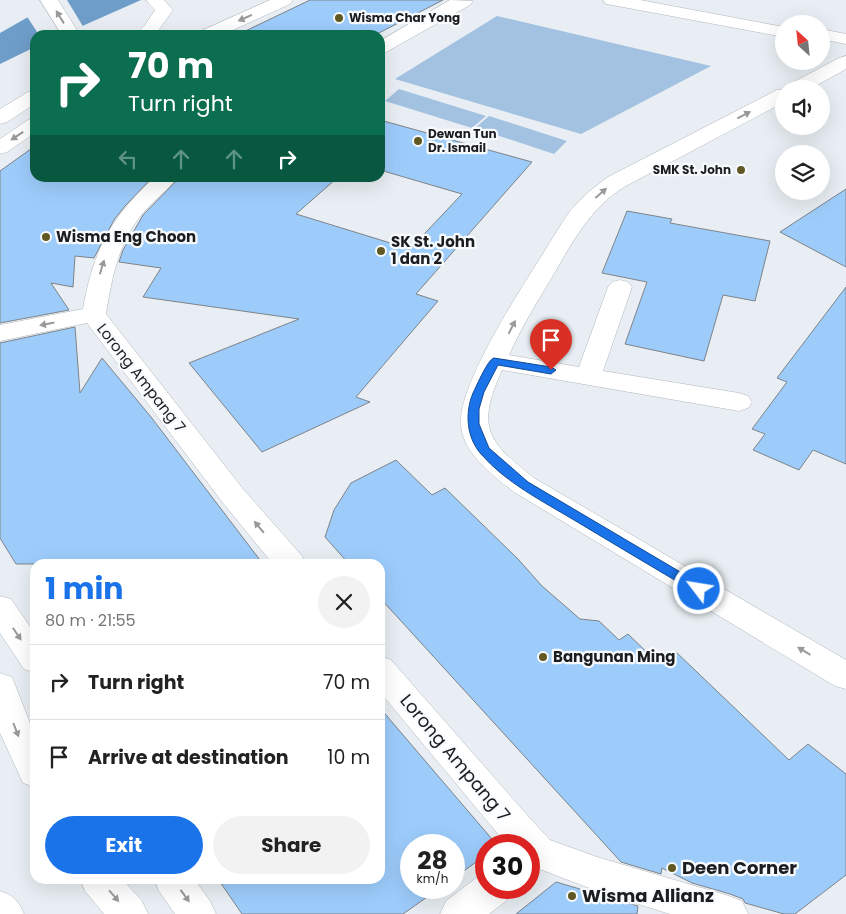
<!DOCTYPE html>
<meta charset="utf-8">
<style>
:root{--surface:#fff;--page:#f2f2f2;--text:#222;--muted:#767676;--line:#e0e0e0;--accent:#1a73e8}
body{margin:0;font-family:Poppins,sans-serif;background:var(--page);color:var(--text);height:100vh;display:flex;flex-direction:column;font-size:19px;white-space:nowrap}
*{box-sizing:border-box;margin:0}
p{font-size:16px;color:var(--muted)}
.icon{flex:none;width:28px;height:28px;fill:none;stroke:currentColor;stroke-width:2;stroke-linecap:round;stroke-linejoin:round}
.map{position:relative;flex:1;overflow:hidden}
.sheet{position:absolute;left:30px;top:559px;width:355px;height:325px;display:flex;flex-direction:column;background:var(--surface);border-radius:15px;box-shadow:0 5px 20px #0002}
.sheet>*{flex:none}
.top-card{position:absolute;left:30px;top:30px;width:355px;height:152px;border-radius:15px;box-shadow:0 5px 20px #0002;background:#0b6e4f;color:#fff;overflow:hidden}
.needle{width:32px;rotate:333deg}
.controls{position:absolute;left:775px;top:15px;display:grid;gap:10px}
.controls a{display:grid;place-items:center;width:55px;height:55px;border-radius:50%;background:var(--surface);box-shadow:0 5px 20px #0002;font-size:25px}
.speed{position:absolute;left:400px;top:834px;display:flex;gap:10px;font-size:25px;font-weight:700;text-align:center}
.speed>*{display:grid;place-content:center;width:65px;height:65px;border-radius:50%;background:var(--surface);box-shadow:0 5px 20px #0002;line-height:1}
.speed small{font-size:12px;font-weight:400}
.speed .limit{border:8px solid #d22;background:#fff;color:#111}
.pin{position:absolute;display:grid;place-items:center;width:42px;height:42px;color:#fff;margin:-51px -21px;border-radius:50% 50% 50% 0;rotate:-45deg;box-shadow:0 0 5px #0007}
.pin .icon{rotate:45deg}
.me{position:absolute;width:55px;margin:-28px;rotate:301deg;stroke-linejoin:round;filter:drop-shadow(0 0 4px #0008)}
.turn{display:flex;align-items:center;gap:18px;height:105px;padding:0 15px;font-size:22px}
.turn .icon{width:65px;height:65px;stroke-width:2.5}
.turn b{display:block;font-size:35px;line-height:42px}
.lanes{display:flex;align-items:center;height:48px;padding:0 15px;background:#0003;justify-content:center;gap:25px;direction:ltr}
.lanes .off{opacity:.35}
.round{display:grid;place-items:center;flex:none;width:52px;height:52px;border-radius:26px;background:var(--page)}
.overview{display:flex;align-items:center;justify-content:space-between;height:85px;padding:0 15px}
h1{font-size:30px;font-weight:700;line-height:38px;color:var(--accent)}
.cta{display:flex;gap:10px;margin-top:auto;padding:10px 15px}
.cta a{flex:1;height:58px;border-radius:30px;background:var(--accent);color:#fff;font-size:20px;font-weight:700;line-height:58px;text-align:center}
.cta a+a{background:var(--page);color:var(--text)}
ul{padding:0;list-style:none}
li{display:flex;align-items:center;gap:15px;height:75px;padding:0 15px;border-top:1px solid var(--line)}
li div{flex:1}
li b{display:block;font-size:19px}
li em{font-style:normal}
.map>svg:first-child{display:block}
.green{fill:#a3c1e0}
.water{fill:#6f9dca}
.pier{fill:#e8eef3}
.building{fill:#9dccfb;stroke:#7e8388}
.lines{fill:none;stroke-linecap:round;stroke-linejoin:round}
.minor-casing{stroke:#b1b7bc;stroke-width:1}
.minor{fill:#fff;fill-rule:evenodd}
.oneway{fill:#98999a}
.route{fill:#1a73e8;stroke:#114b97}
.poi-dot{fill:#615824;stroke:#f7fbfe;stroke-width:2}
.labels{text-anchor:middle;stroke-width:4.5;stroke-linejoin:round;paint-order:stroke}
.far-poi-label{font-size:12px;font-weight:bold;fill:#1b1d1f;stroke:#f7fbfe;text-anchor:start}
.poi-label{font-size:15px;font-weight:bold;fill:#1b1d1f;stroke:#f7fbfe;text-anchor:start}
.street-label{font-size:15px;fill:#1b1d1f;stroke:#f7fbfe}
.near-street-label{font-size:18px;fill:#1b1d1f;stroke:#f7fbfe}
.near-poi-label{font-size:18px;font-weight:bold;fill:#1b1d1f;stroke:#f7fbfe;text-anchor:start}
</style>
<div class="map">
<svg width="846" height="914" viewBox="0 0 846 914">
<rect width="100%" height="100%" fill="#e8eef3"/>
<!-- green -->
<g class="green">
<polygon points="497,16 711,66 581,134 395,79"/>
<polygon points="399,89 486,116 472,128 385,101"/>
<polygon points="489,116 567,141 554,154 475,128"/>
</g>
<!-- water -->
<polygon class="water" points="58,0 141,0 62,35 35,35 35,47 0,64 0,33"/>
<!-- pier -->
<polygon class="pier" points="53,0 67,0 84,28 69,35 39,35 26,15"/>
<!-- building -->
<g class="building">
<polygon points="310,0 443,0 375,35 237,35"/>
<polygon points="380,120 532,162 416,294 438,301 356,397 370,402 262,452 189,363 299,319 143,297 161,268 119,262 123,250 143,215 179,178 337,178 296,214 410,249 462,194 380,170"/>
<polygon points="35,146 35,178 152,178 125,206 114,220 94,258 75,256 73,287 51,283 69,310 0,323 0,171"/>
<polygon points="846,189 846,267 780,232"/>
<polygon points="627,211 672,219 670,223 770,241 755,301 723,295 704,361 625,344 647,282 602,273"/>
<polygon points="846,287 846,464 813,450 799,470 753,450 765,434 752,429 787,382 777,378"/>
<polygon points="75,327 80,393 102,358 151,417 263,564 16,564 0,538 0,343"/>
<polygon points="396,460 432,495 445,488 518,559 542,586 580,619 599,621 619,640 628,634 658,663 675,651 789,760 808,744 846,774 846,875 795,914 784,914 745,903 743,899 730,894 692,883 662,868 661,874 621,862 380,598 380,564 349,564 325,537 334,510 351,483"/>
<polygon points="380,708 497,845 486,845 486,855 454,878 454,845 411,845 411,888 440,888 403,914 242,914 218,879 380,879"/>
<polygon points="556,882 638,906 637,914 516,914"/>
</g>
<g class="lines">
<defs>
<g id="minor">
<polygon points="40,0 58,0 80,35 62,35"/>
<polygon points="146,0 164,0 173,10 155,35 135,35 145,25 155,10"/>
<polygon points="270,0 293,0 290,4 222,35 198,35 201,31"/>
<polygon points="450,0 473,1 470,5 386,52 380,54 380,41"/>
<polygon points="603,0 640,0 784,27 784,37 612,5 606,4"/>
<polygon points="821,29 846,34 846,44 821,39"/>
<path d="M846,56V69L810,89H784V102L624,187C590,208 572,243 552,277C537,302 521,328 509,355L579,367L608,287L612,282L620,280L628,282L632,287L603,371L739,393L748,396L752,402L748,408L739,411L502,370C476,428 487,441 534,478L846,660V689L835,686L514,492C494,476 463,454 461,425C457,386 522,287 544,252C553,238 561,223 571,210C582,197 595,186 608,177L777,90L786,89L788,85L839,58Z"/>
<polygon points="35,90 35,104 7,122 0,124 0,109 28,92"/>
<polygon points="35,118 35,133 7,152 0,154 0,139 28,120"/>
<path d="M154,178H177C167,191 153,201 142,214C118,243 112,278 106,314L243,489L302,556L306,564H273L223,503L87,323L0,341V325L83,309C93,251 111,217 154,178Z"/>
<polygon points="0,596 11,599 35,634 35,673 24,669 0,633"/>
<polygon points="380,656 391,660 527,815 550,840 597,857 729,896 742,901 748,914 670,914 597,891 529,865 529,845 507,845 380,692"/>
<polygon points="0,673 12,677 35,736 35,787 23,783 0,733"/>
<polygon points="486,873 486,888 511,888 506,901 489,914 440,914 446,901 480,875"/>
<polygon points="80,879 122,879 142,901 148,914 104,914 85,891"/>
<polygon points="154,879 194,879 210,901 216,914 175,914 159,891"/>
<path d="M0,891C14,896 18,900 24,914H0Z"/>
</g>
</defs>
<!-- minor casing -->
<use href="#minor" class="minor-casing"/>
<!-- minor -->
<use href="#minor" class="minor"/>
</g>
<!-- one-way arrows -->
<defs><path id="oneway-solid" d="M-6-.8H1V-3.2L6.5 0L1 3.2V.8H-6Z" transform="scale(1.25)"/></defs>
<g class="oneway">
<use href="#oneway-solid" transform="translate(60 17) rotate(-122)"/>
<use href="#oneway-solid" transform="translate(245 18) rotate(156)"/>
<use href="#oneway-solid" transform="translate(744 115) rotate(-27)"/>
<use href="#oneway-solid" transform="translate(17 136) rotate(146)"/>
<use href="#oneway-solid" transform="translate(601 193) rotate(-41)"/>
<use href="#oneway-solid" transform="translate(102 267) rotate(-73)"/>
<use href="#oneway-solid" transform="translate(47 324) rotate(169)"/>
<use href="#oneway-solid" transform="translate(512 327) rotate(-63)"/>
<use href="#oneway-solid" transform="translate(259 527) rotate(-130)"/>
<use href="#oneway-solid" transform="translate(17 634) rotate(56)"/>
<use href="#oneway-solid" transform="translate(804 651) rotate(-149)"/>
<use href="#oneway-solid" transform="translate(16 730) rotate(69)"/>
<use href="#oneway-solid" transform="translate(114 896) rotate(49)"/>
<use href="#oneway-solid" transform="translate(185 896) rotate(54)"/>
</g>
<!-- route -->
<path class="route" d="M494,358L551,367L556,370L551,374L498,365L484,392L479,409V424L489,448L528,482L704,586L706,589L704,592H695C654,568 614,544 574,520C542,501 505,482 481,454C466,437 465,412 473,393C477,385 488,359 494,358Z"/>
<!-- markers -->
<g class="poi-dot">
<circle cx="339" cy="18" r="5"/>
<circle cx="418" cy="141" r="5"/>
<circle cx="741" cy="170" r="5"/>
<circle cx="46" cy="237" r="5"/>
<circle cx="381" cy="251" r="5"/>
<circle cx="543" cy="657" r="5"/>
<circle cx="672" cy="868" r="5"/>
<circle cx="572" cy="896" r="5"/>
</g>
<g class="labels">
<!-- far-poi labels -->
<g class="far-poi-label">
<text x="349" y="22">Wisma Char Yong</text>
<text x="428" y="138">Dewan Tun<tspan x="428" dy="14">Dr. Ismail</tspan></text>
<text x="731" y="174" text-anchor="end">SMK St. John</text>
</g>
<!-- poi labels -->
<g class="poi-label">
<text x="56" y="242">Wisma Eng Choon</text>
<text x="391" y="247">SK St. John<tspan x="391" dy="17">1 dan 2</tspan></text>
<text x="553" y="662">Bangunan Ming</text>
</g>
<!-- street labels -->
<g class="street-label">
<text transform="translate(141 378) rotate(52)" y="5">Lorong Ampang 7</text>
</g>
<!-- near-street labels -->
<g class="near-street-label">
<text transform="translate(455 758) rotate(50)" y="6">Lorong Ampang 7</text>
</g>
<!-- near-poi labels -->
<g class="near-poi-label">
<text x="682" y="874">Deen Corner</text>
<text x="582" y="902">Wisma Allianz</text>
</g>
</g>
</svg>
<div class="controls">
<a><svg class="needle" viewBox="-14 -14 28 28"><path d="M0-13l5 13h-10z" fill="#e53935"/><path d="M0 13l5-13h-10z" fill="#767676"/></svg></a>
<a><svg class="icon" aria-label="sound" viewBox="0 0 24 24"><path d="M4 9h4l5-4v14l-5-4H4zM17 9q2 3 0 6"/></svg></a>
<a><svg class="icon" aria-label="layers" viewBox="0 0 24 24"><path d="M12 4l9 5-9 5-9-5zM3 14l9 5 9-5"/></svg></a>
</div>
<div class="speed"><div>28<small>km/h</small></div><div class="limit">30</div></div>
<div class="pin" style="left:551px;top:370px;background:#d93025"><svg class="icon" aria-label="arrive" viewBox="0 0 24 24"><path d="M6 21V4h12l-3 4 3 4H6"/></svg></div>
<svg class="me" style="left:699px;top:589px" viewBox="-20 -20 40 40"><circle r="17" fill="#1a73e8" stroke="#fff" stroke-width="3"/><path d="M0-11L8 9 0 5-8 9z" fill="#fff"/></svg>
<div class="top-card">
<div class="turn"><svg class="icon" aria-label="right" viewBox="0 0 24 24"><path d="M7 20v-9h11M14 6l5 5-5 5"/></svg><div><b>70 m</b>Turn right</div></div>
<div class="lanes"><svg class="icon off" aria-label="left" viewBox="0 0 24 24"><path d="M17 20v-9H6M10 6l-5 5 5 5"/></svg><svg class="icon off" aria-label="ahead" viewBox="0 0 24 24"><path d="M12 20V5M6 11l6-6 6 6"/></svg><svg class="icon off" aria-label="ahead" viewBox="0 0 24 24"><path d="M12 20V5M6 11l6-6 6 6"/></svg><svg class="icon" aria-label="right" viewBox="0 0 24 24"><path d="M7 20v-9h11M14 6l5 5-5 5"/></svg></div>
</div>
<section class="sheet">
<div class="overview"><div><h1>1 min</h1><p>80 m · 21:55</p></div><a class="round"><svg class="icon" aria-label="close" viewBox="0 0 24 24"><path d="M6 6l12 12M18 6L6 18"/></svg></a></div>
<ul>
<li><svg class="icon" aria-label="right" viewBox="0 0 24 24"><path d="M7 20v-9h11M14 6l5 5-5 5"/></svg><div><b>Turn right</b></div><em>70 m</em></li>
<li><svg class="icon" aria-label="arrive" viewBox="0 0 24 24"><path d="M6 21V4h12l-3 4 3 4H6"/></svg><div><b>Arrive at destination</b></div><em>10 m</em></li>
</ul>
<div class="cta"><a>Exit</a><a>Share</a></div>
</section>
</div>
